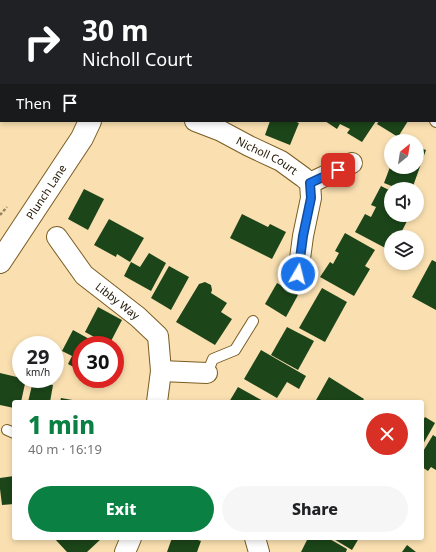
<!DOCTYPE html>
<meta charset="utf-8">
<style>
:root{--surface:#fff;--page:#f6f6f6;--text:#202124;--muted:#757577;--accent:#0b8043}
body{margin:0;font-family:"Noto Sans",sans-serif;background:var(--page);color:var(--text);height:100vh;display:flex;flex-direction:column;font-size:15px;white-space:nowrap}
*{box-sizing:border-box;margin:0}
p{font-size:13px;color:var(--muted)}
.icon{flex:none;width:22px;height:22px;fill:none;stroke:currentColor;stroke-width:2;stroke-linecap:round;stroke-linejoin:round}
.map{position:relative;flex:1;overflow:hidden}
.sheet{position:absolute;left:12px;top:400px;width:412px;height:140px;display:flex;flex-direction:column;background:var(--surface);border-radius:4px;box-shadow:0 2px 6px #0003}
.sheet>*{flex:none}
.hud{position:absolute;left:0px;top:0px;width:436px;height:122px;box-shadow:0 2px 6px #0003;background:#202124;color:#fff;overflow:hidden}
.needle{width:26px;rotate:30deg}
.fabs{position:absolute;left:384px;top:134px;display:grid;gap:8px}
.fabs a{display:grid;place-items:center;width:40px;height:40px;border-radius:50%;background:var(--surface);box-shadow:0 2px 6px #0003;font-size:20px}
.speed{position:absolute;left:12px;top:336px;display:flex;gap:8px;font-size:20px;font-weight:700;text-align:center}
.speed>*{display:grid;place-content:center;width:52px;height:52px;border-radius:50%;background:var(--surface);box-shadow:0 2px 6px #0003;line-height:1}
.speed small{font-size:10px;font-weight:400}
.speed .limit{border:6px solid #d22;background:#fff;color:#111}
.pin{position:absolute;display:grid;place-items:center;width:34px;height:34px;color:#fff;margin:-17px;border-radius:8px;box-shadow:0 2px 6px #0006}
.me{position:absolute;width:44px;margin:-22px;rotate:8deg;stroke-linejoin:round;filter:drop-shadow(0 0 3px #0008)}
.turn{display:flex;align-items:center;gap:14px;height:84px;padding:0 16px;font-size:18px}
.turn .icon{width:52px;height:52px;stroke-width:2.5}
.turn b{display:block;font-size:28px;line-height:34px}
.then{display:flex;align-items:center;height:38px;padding:0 16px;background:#0003;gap:8px;font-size:15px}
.round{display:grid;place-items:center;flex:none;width:42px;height:42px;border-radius:21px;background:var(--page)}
.overview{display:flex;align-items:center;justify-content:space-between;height:68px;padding:0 16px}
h1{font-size:24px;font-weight:800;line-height:30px;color:var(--accent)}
.button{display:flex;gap:8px;margin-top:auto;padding:8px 16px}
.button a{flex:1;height:46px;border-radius:24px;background:var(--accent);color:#fff;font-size:16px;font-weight:800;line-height:46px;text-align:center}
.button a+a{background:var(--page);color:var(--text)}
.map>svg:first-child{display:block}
.building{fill:#1c4519}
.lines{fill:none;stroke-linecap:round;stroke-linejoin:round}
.lane-casing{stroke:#7b5d22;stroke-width:12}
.street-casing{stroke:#7b5d22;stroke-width:22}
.secondary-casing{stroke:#7b5d22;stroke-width:24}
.path{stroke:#95825f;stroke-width:2.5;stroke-dasharray:3 2;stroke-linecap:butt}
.lane{stroke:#fff;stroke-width:10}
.street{stroke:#fff;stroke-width:20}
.secondary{stroke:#fff;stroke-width:22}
.route-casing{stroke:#114b97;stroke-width:10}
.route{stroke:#1a73e8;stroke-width:7}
.labels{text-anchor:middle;stroke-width:4;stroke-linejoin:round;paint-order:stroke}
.street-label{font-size:11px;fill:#201400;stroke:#fcefd8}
</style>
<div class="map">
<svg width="436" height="552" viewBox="0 0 436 552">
<rect width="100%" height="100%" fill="#fae0b1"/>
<!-- building -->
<g class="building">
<polygon points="270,121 294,121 299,123 290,145 265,135"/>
<polygon points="325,121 376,121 362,142 347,133 350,129 340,124 337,129"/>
<polygon points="379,121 408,121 398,137 377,124"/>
<polygon points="417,147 426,150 412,189 399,189 384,183 390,167 394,169 394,167 417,167"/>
<polygon points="381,186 391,191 391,215 402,215 401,217 407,221 399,237 391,237 391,251 355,232 365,214 371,217 376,207 371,205"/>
<polygon points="84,189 104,199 88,230 68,219"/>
<polygon points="242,214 268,227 270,224 286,232 272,259 230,238"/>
<polygon points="109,219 144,238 130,262 117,254 116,257 94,245"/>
<polygon points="345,233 375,250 365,266 370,269 354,296 320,277 330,262 333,264 339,253 335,251"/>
<polygon points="149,253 166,263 151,291 124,276 131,262 140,267"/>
<polygon points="432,260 436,262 436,310 412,297"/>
<polygon points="169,266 189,277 171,310 151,298"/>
<polygon points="205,282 211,285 212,290 211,293 227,303 221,312 232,319 215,345 176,322 199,284"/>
<polygon points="277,283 298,295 286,317 265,304"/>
<polygon points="322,288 347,302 325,342 299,328"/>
<polygon points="98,307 122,320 109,345 85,332"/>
<polygon points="287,327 314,341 298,370 271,355"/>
<polygon points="73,330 100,345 81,345 81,371 68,364 72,356 62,351"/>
<polygon points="261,350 306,376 299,389 287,382 277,398 244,379"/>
<polygon points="0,373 21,378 21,379 26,379 21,402 14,402 14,408 0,405"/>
<polygon points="329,377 364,399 362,402 315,402"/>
<polygon points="33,381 53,385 50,402 28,402"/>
<polygon points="238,387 265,402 229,402"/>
<polygon points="61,398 78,401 78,402 60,402"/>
<polygon points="425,417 435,423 422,446 422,422"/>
<polygon points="433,435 436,437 436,470 431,467 428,471 422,467 422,453"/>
<polygon points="14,476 14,504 2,505 0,489 0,478"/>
<polygon points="54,538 102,538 87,552 67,552"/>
<polygon points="172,538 192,538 201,541 197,552 167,552"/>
<polygon points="308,538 328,538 347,549 346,552 301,552"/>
<polygon points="332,538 359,538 352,550"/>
<polygon points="407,545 416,552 402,552"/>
</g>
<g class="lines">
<defs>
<g id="lane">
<polyline points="330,0 331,1"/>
<polyline points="435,121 436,122"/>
<polyline points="207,373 213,359 235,350 253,321"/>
<polyline points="7,430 14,433"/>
</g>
<g id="street">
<path id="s1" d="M195,121L221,131L249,146L281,161L303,177L310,183L311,198L303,236L298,274"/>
<polyline points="310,183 352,163"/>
<path id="s2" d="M57,237L84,275L138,317L158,336L161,371L157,402"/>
<polyline points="161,371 207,373"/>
<polyline points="255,538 259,552"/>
<polyline points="125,552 131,538"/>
</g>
<g id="secondary">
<polyline points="115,1 115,0"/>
<path id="s3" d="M0,262L82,138L90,121"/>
</g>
</defs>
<!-- lane casing -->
<use href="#lane" class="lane-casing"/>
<!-- street casing -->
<use href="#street" class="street-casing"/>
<!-- secondary casing -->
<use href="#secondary" class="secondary-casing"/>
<!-- path -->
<polyline class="path" points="0,215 7,207"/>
<!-- lane -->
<use href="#lane" class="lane"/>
<!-- street -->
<use href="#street" class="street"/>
<!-- secondary -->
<use href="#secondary" class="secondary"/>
</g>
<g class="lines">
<defs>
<polyline id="route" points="298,274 303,236 311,198 310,183 338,170"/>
</defs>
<!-- route casing -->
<use href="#route" class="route-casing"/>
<!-- route -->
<use href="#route" class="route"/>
</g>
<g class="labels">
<!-- street labels -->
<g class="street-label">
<text dy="4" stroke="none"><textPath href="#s1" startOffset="80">Nicholl Court</textPath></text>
<text dy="4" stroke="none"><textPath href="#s3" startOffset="84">Plunch Lane</textPath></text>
<text dy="4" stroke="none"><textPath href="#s2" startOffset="89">Libby Way</textPath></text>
</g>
</g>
</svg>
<div class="fabs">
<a><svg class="needle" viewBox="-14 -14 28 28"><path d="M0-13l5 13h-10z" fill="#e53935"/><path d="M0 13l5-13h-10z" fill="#757577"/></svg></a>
<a><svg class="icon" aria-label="sound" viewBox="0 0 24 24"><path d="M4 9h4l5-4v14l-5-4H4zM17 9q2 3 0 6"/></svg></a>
<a><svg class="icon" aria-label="layers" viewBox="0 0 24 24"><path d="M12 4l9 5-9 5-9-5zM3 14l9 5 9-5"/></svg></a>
</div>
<div class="speed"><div>29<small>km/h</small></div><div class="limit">30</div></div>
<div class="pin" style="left:338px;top:170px;background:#d93025"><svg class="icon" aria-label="arrive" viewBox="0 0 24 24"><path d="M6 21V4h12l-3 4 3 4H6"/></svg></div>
<svg class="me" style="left:298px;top:274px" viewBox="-20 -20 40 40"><circle r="17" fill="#1a73e8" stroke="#fff" stroke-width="3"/><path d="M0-11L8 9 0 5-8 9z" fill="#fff"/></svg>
<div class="hud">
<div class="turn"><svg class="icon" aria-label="right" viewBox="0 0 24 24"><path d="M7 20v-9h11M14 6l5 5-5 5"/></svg><div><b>30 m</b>Nicholl Court</div></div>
<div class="then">Then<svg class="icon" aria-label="arrive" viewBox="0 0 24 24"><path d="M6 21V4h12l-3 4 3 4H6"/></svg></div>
</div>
<section class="sheet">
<div class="overview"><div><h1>1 min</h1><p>40 m · 16:19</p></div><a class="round" style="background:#d93025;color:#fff"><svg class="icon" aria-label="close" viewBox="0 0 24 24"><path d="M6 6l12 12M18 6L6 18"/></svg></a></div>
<div class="button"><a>Exit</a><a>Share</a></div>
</section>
</div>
